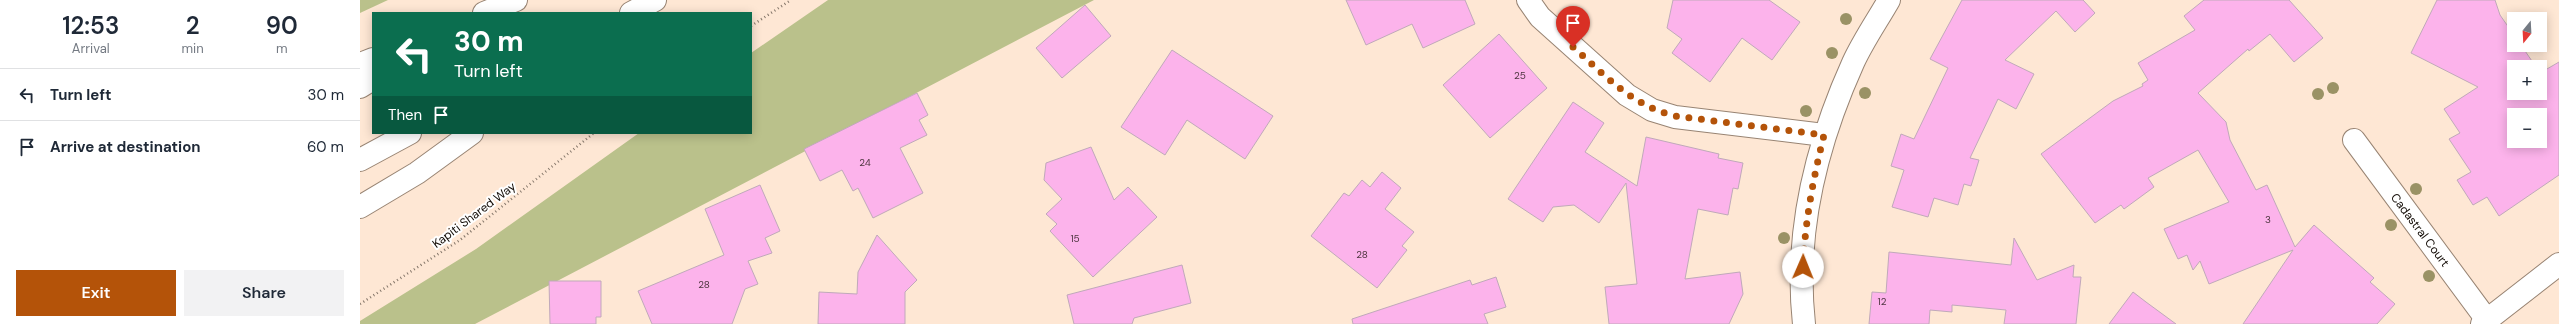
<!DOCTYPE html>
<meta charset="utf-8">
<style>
:root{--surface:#fff;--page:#f2f2f3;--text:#1f2937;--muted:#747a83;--line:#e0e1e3;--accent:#b45309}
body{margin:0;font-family:"DM Sans",sans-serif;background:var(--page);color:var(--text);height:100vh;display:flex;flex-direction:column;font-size:15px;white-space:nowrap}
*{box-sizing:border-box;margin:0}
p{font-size:13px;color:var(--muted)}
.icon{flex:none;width:22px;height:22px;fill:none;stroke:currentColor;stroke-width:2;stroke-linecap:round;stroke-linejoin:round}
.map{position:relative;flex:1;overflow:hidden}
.panel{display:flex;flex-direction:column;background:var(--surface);width:360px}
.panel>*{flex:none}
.guide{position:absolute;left:12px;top:12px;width:380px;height:122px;border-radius:0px;box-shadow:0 2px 10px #0003;background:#0b6e4f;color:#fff;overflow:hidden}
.needle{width:26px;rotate:198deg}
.tools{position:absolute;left:2147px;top:12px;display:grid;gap:8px}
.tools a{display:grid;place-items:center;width:40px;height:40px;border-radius:0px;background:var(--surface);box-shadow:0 2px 10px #0003;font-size:20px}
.pin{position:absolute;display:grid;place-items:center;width:34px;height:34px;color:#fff;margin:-41px -17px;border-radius:50% 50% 50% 0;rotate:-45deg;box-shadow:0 0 4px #0007}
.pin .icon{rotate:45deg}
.me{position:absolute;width:44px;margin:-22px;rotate:1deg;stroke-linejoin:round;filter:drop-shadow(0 0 3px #0008)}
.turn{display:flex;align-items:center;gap:14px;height:84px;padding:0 16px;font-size:18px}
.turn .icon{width:52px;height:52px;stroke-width:2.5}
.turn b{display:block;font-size:28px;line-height:34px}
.then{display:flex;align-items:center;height:38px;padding:0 16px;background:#0003;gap:8px;font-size:15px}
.eta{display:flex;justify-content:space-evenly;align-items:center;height:68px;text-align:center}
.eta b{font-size:24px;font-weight:600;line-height:28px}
.cta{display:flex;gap:8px;margin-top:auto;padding:8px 16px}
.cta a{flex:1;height:46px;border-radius:0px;background:var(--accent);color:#fff;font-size:16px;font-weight:600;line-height:46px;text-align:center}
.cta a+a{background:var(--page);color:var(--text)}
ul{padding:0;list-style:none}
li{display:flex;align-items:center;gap:12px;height:52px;padding:0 16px;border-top:1px solid var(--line)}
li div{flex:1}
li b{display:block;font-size:15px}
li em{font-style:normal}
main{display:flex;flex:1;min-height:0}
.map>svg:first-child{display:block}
.green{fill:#bac18b}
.building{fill:#fcb3eb;stroke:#c0a9ba;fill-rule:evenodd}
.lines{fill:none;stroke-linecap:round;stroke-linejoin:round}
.minor-casing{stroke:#988473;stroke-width:24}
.highway-casing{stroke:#988473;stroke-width:24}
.path{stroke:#847669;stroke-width:2.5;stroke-dasharray:1 3;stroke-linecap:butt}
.minor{stroke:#fff;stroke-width:22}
.highway{stroke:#fff;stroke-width:22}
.tree{fill:#9a9265}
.route{stroke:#b45309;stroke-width:7;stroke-dasharray:0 12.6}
.labels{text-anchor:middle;stroke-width:4;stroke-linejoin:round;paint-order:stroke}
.number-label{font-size:10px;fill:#4e3640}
.street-label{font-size:12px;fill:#140d07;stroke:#fff}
</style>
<main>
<section class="panel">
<div class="eta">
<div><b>12:53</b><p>Arrival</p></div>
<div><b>2</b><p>min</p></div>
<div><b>90</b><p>m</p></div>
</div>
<ul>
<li><svg class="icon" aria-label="left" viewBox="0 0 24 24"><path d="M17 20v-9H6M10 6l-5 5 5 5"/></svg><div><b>Turn left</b></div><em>30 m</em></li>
<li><svg class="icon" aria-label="arrive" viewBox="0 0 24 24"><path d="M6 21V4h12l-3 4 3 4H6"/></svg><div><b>Arrive at destination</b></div><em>60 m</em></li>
</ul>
<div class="cta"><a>Exit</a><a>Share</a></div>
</section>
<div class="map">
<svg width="2199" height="324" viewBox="0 0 2199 324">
<rect width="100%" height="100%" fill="#fee7d4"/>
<!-- green -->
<g class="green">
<polygon points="0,0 28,0 0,13"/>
<polygon points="468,0 734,0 115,324 0,324 0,321 116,249 279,133 391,133 391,53"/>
</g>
<!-- building -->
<g class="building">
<polygon points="986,0 1105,0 1115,24 1063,48 1052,24 1006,45"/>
<polygon points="1313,0 1409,0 1440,22 1412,60 1382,38 1350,82 1312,53 1322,39 1307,28"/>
<polygon points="1602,0 1723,0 1735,13 1715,32 1696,11 1645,60 1674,74 1656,109 1638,99 1610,158 1619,160 1611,186 1604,184 1598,205 1574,198 1568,217 1532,207 1544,170 1531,166 1541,134 1554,139 1588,68 1570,59"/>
<polygon points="1844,0 1929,0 1963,38 1934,62 1910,34 1889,51 1888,49 1838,93 1866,122 1870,140 1896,190 1907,185 1935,247 1954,225 2014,278 2010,282 2035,304 2017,324 1883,324 1933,250 1849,284 1840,261 1833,270 1827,255 1818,259 1804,229 1869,202 1838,150 1788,178 1794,187 1764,209 1761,205 1735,223 1681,154 1753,101 1783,86 1782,84 1788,80 1778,63 1835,30 1824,16"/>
<path d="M2077,0H2135L2140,15L2154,35V45H2161L2176,67H2154V93H2180V73L2199,62V175L2139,216L2127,197L2113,205L2097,180L2111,172L2089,139L2100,133L2084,109L2118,87L2051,53ZM2154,115H2180V141H2154Z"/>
<polygon points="725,5 751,36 702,78 676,48"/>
<polygon points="1139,34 1187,88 1130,138 1083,85"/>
<polygon points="812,50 913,116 885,159 827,120 805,155 761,127"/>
<polygon points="557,93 568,115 559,120 567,135 540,148 563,193 513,218 498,188 493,191 482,170 460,181 444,149"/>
<polygon points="1213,102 1244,123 1225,152 1277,186 1286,137 1359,154 1358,158 1383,163 1378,189 1373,188 1368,215 1338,209 1325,279 1380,272 1383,294 1369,324 1249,324 1245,287 1277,284 1266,183 1239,223 1214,205 1193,207 1183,222 1148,199"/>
<polygon points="731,147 754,200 768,187 797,217 733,277 690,231 697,224 686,214 702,199 684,180 686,163"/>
<polygon points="1022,172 1041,188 1025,209 1054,232 1042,246 1047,250 1017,288 951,236 984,193 989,196 1002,180 1010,187"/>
<polygon points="400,185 420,231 405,238 412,253 388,261 398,284 385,289 372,324 292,324 278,291 364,255 345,209"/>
<polygon points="517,235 557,280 545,292 545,324 458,324 459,292 497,294 498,272"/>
<polygon points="1654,238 1677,280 1714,265 1713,277 1721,277 1716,324 1644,324 1646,310 1592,305 1592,312 1570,310 1569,324 1509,324 1512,292 1526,293 1529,252 1651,265"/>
<polygon points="822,265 831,303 774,318 772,324 714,324 707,295"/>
<polygon points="1136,277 1146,307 1124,314 1128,324 993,324 992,319 1110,280 1112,285"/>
<polygon points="189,281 241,281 241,317 236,317 236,324 190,324"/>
<polygon points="1773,292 1786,302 1816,324 1749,324"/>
</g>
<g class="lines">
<defs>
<g id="minor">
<polyline points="1168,0 1180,17 1267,95 1292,110 1315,117 1464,135"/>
<polyline points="1994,140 2127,320"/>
<path d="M1444,324C1434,234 1456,145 1493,63C1503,41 1517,21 1529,0"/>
<polyline points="2122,324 2199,264"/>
</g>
<g id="highway">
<polyline points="124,13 156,0"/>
<polyline points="271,13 295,0"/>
<polyline points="0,64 13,59"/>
<polyline points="0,87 13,79"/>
<polyline points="0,160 50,133"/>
<polyline points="0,207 57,173 112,133"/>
</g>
</defs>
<!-- minor casing -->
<use href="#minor" class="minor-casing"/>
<!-- highway casing -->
<use href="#highway" class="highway-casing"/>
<!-- path -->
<g class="path">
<polyline points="391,26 431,0"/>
<polyline points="0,304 100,240 234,133"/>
</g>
<!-- minor -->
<use href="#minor" class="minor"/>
<!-- highway -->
<use href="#highway" class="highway"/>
</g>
<!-- trees -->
<g class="tree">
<circle cx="1486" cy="19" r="6"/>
<circle cx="1472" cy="53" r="6"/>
<circle cx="1973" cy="88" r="6"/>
<circle cx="1505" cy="93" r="6"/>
<circle cx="1958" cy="94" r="6"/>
<circle cx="1446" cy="111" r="6"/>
<circle cx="2056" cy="189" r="6"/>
<circle cx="2031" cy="225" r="6"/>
<circle cx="1424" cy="238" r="6"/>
<circle cx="2069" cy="276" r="6"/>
</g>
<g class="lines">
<!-- route -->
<path class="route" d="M1213,47C1246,76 1271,105 1315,116L1464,135C1453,179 1445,222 1443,267"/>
</g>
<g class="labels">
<!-- number labels -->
<g class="number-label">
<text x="1160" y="79">25</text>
<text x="505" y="166">24</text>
<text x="1908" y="223">3</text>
<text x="715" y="242">15</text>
<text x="1002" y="258">28</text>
<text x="344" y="288">28</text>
<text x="1522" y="305">12</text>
</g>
<!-- street labels -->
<g class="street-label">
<text transform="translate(114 215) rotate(-37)" y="4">Kapiti Shared Way</text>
<text transform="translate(2060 230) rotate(53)" y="4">Cadastral Court</text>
</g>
</g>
</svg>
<div class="tools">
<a><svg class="needle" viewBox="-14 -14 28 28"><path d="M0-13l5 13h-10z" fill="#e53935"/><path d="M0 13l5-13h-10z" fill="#747a83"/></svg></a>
<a>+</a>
<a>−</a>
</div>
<div class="pin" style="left:1213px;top:47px;background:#d93025"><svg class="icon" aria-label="arrive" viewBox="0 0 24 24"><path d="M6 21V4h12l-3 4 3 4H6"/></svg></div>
<svg class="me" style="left:1443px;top:267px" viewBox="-20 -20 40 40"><circle r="19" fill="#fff"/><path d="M0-13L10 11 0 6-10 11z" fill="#b45309"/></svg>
<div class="guide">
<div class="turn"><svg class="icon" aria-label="left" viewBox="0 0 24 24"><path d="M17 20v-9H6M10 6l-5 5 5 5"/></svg><div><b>30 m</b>Turn left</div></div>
<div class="then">Then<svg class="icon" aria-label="arrive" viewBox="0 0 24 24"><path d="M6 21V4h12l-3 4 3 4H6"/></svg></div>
</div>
</div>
</main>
